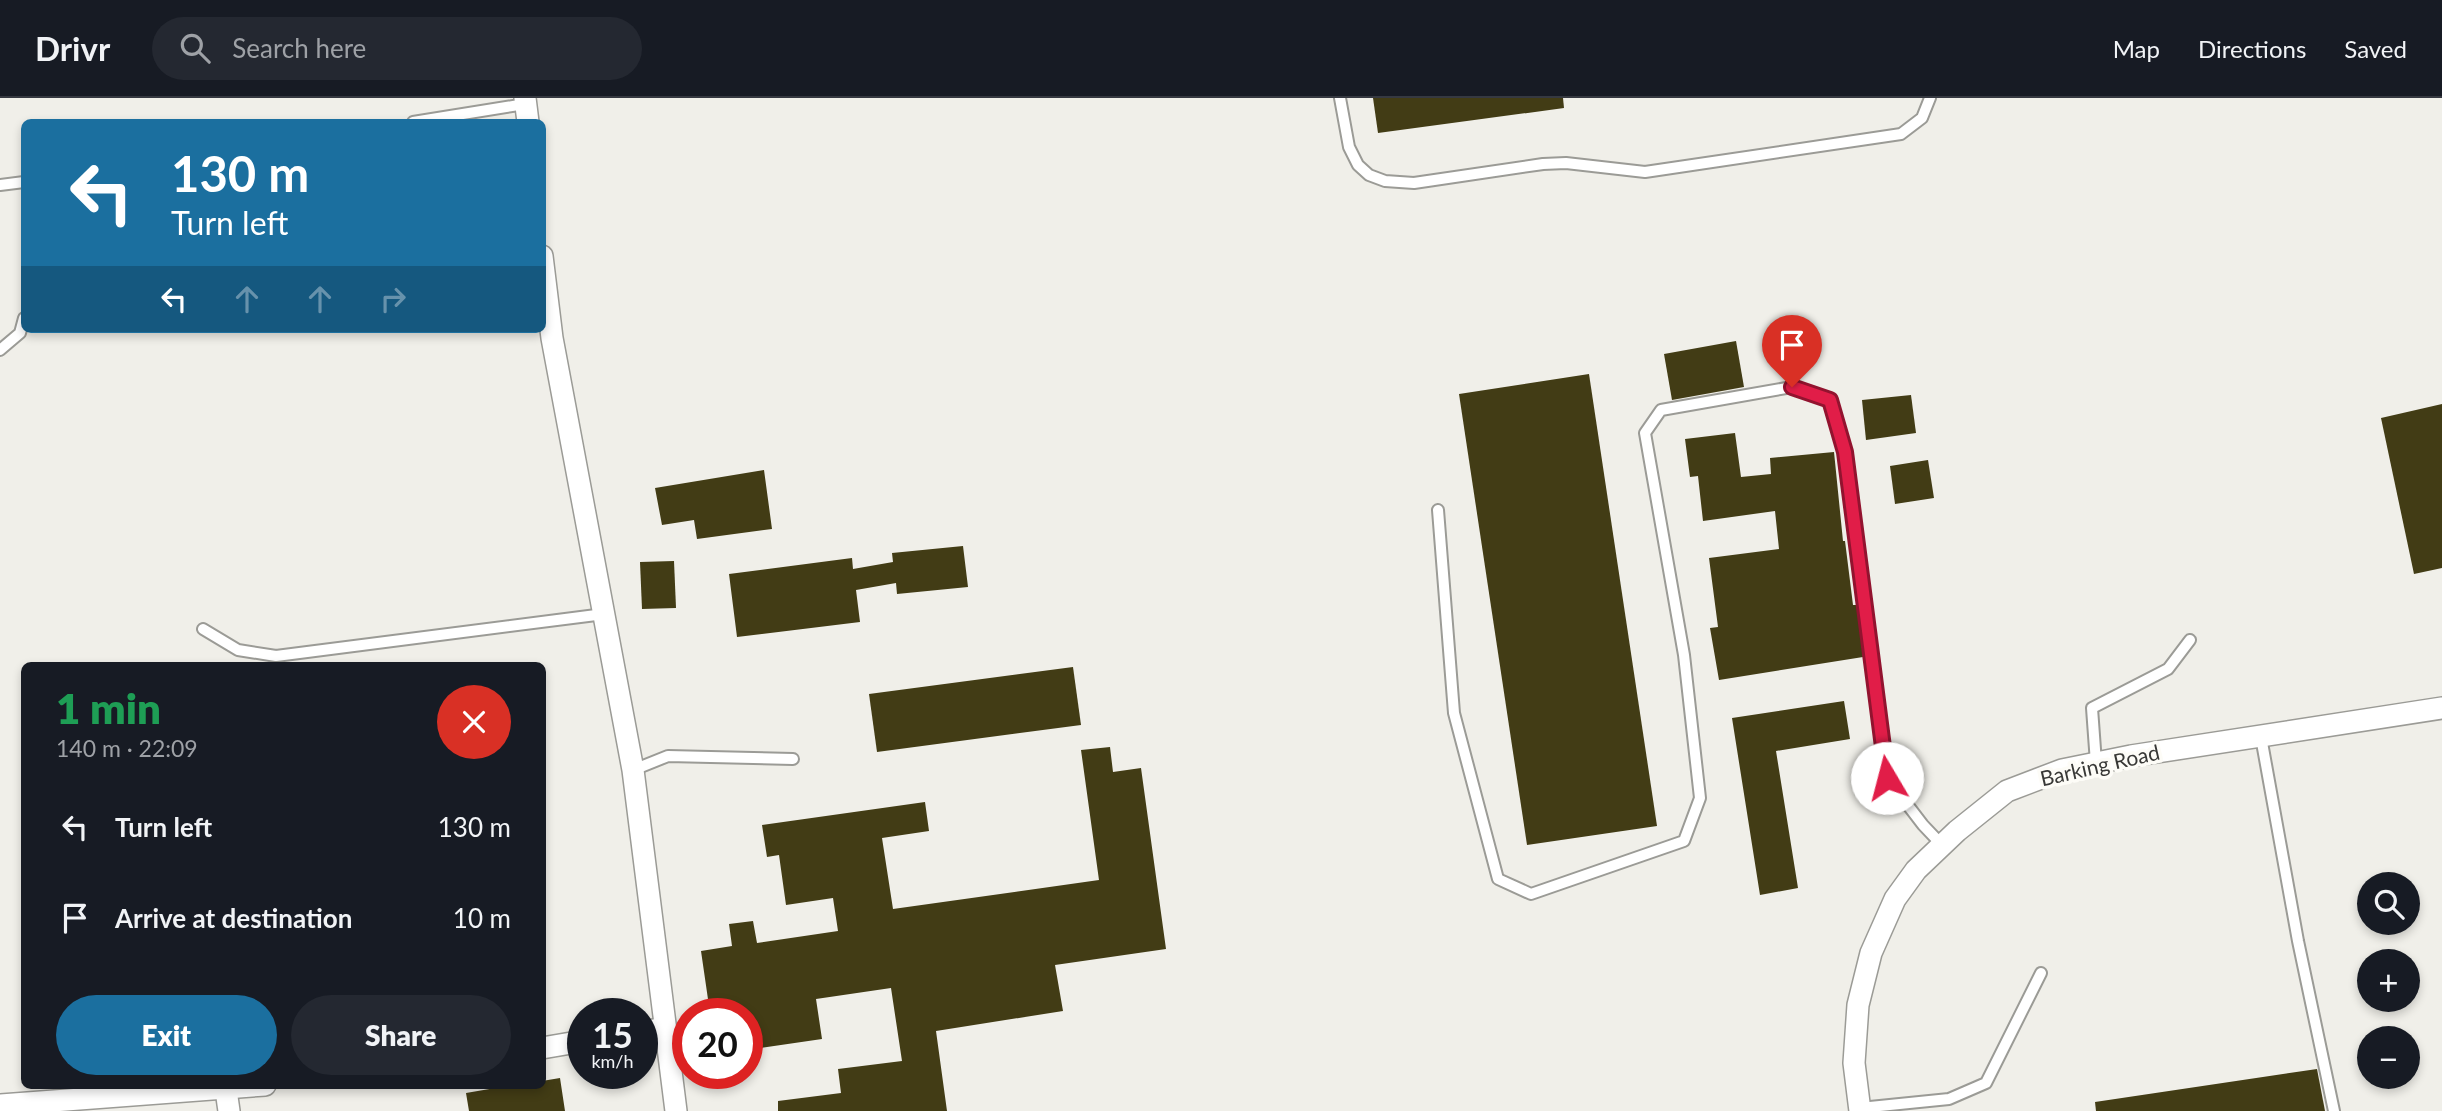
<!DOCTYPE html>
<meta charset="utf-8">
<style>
:root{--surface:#171b24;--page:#242831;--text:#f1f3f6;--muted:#9ea1a6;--line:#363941;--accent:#1b6f9f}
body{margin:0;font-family:Lato,sans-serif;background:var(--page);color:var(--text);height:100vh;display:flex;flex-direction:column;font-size:26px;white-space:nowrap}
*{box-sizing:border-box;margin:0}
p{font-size:23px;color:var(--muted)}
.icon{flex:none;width:38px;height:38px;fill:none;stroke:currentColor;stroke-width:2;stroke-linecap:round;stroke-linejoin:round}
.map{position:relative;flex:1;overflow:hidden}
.panel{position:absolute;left:21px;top:564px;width:525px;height:427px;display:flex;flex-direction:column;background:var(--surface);border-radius:10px;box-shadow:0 4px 10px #0003}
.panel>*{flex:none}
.hud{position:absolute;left:21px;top:21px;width:525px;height:214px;border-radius:10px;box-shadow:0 4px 10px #0003;background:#1b6f9f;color:#fff;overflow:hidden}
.controls{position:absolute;left:2357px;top:774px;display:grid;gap:14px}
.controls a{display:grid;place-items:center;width:63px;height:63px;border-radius:50%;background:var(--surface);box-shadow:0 4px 10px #0003;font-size:35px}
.speed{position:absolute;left:567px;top:900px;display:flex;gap:14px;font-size:35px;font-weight:700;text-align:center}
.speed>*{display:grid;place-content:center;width:91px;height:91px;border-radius:50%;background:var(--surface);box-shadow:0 4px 10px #0003;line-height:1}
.speed small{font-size:18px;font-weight:400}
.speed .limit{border:10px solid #d22;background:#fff;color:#111}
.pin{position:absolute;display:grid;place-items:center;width:60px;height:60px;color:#fff;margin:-72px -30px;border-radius:50% 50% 50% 0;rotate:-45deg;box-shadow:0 0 7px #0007}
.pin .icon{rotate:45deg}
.me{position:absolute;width:77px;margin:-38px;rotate:352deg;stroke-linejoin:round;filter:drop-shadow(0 0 5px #0008)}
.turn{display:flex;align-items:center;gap:24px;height:147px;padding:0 35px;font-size:32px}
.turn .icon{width:91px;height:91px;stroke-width:2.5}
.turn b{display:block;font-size:49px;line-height:60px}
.lanes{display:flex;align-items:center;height:66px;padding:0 35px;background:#0003;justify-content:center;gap:35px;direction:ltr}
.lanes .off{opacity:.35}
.round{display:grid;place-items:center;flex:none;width:74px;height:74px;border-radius:37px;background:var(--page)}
.summary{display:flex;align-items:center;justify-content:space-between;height:119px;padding:0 35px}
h1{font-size:42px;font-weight:800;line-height:52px;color:#1e9e55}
.button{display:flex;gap:14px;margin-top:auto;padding:14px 35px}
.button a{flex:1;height:80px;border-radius:42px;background:var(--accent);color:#fff;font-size:28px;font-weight:800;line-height:80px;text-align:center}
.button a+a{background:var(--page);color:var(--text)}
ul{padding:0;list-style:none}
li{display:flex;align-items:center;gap:21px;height:91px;padding:0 35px}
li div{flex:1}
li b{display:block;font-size:26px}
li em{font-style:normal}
header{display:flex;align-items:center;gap:42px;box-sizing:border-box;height:98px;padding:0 35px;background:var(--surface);border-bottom:2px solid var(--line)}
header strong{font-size:33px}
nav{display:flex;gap:38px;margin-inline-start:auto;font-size:24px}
.search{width:490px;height:63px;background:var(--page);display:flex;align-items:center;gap:18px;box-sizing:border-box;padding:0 24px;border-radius:38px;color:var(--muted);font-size:26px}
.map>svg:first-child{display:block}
.building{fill:#423c15}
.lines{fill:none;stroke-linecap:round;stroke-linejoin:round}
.service-casing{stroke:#9b9b96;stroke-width:14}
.minor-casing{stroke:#9b9b96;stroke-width:24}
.service{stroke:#fff;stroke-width:10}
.minor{stroke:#fff;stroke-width:21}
.route-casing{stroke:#92132f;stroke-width:18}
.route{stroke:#e11d48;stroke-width:12}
.labels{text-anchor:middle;stroke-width:7;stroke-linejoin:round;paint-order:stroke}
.street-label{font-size:21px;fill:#383836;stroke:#fdfcf7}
</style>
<header>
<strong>Drivr</strong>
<div class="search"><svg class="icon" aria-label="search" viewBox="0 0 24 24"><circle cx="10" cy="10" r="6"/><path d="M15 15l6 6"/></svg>Search here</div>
<nav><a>Map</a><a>Directions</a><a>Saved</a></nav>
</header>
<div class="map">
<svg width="2442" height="1013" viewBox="0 0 2442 1013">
<rect width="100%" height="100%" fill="#f0efe9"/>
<!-- building -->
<g class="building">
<polygon points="1373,0 1563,0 1564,10 1378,35"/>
<polygon points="1736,243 1744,289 1672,302 1664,256"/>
<polygon points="1589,276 1657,728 1527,747 1459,296"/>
<polygon points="1911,297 1916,335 1866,342 1862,302"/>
<polygon points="2442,306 2442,470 2414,476 2381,320"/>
<polygon points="1735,335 1741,379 1771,376 1770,360 1834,354 1843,443 1845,443 1853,507 1857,507 1863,559 1719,582 1710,530 1718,529 1709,460 1779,451 1775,413 1703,423 1698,378 1690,379 1685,341"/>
<polygon points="1928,362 1934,400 1895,406 1890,368"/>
<polygon points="764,372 772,431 697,441 694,422 662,427 655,390"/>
<polygon points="963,448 968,489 897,496 896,485 856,492 860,524 737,539 729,476 852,460 853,471 893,464 892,455"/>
<polygon points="674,463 676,510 642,511 640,464"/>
<polygon points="1073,569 1081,627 877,654 869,596"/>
<polygon points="1844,603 1850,641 1776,653 1798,790 1760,797 1732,620"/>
<polygon points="1110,649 1113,674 1141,670 1166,851 1055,867 1063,913 936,933 947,1013 778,1013 778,1003 841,995 838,971 902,963 891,890 816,901 822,941 747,952 747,915 710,915 701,853 732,848 729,826 753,823 757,845 838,833 833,800 786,807 779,757 767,759 762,727 925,704 929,733 882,740 893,811 1099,782 1081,652"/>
<polygon points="2317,971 2325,1013 2096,1013 2095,1004"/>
<polygon points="560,980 565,1013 469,1013 466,995 513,987 542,987 542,983"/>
</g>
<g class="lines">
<defs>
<g id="service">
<polyline points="1340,0 1349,49 1358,67 1369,77 1385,83 1414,85 1543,66 1566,65 1645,74 1901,36 1922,20 1930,0"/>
<polyline points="413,24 525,6"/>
<polyline points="0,87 24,84"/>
<polyline points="0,252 20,235 24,220"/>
<polyline points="1438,412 1454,615 1498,781 1531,796 1684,743 1700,700 1684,557 1645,335 1661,312 1792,289 1830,302 1845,354 1887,680 1923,727 1942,747"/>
<polyline points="203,531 238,552 276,558 604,516"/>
<polyline points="2261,639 2298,843 2334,1013"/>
<polyline points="2096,665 2092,610 2168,571 2190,542"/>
<polyline points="633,672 668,658 793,661"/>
<polyline points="1860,1010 1949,1001 1986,985 2041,875"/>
</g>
<g id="minor">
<polyline points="525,0 528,24"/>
<polyline points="542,158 552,240 633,672 676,1013"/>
<polyline points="642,934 665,930"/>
<polyline points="542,950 583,943"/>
<polyline points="226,992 229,1013"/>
<polyline points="0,1007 265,987"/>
<polyline points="1860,1013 1854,965 1858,907 1871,855 1895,801 1916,772 1957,733 2007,693 2062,672 2131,658 2442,610"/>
</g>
</defs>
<!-- service casing -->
<use href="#service" class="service-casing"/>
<!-- minor casing -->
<use href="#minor" class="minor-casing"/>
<!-- service -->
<use href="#service" class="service"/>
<!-- minor -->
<use href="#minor" class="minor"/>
</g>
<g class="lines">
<defs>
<polyline id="route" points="1792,289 1830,302 1845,354 1887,680"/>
</defs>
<!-- route casing -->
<use href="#route" class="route-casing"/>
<!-- route -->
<use href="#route" class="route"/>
</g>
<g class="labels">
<!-- street labels -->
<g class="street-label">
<text transform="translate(2100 668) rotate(-13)" y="7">Barking Road</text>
</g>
</g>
</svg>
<div class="controls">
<a><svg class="icon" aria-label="search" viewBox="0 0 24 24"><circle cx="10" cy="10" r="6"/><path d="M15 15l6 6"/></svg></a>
<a>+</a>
<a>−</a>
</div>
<div class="speed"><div>15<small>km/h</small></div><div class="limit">20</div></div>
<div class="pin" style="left:1792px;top:289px;background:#d93025"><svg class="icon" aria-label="arrive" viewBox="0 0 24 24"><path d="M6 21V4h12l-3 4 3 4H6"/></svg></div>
<svg class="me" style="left:1887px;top:680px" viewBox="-20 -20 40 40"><circle r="19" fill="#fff"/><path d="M0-13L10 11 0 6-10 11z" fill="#e11d48"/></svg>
<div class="hud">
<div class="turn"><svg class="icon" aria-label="left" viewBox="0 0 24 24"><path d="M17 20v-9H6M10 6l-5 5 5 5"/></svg><div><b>130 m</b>Turn left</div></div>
<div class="lanes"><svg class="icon" aria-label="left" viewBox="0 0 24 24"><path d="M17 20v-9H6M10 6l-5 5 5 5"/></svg><svg class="icon off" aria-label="ahead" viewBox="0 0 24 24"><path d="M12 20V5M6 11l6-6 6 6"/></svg><svg class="icon off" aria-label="ahead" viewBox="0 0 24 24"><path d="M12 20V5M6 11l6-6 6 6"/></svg><svg class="icon off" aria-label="right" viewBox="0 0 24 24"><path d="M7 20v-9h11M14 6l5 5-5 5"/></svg></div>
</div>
<section class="panel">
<div class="summary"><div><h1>1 min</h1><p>140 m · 22:09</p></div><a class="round" style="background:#d93025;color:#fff"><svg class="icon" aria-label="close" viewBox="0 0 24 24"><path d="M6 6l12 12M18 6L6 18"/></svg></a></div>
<ul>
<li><svg class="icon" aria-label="left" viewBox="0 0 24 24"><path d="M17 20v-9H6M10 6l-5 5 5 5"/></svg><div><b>Turn left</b></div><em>130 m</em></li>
<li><svg class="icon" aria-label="arrive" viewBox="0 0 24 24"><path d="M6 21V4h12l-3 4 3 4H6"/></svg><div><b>Arrive at destination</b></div><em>10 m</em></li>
</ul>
<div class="button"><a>Exit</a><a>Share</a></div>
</section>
</div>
